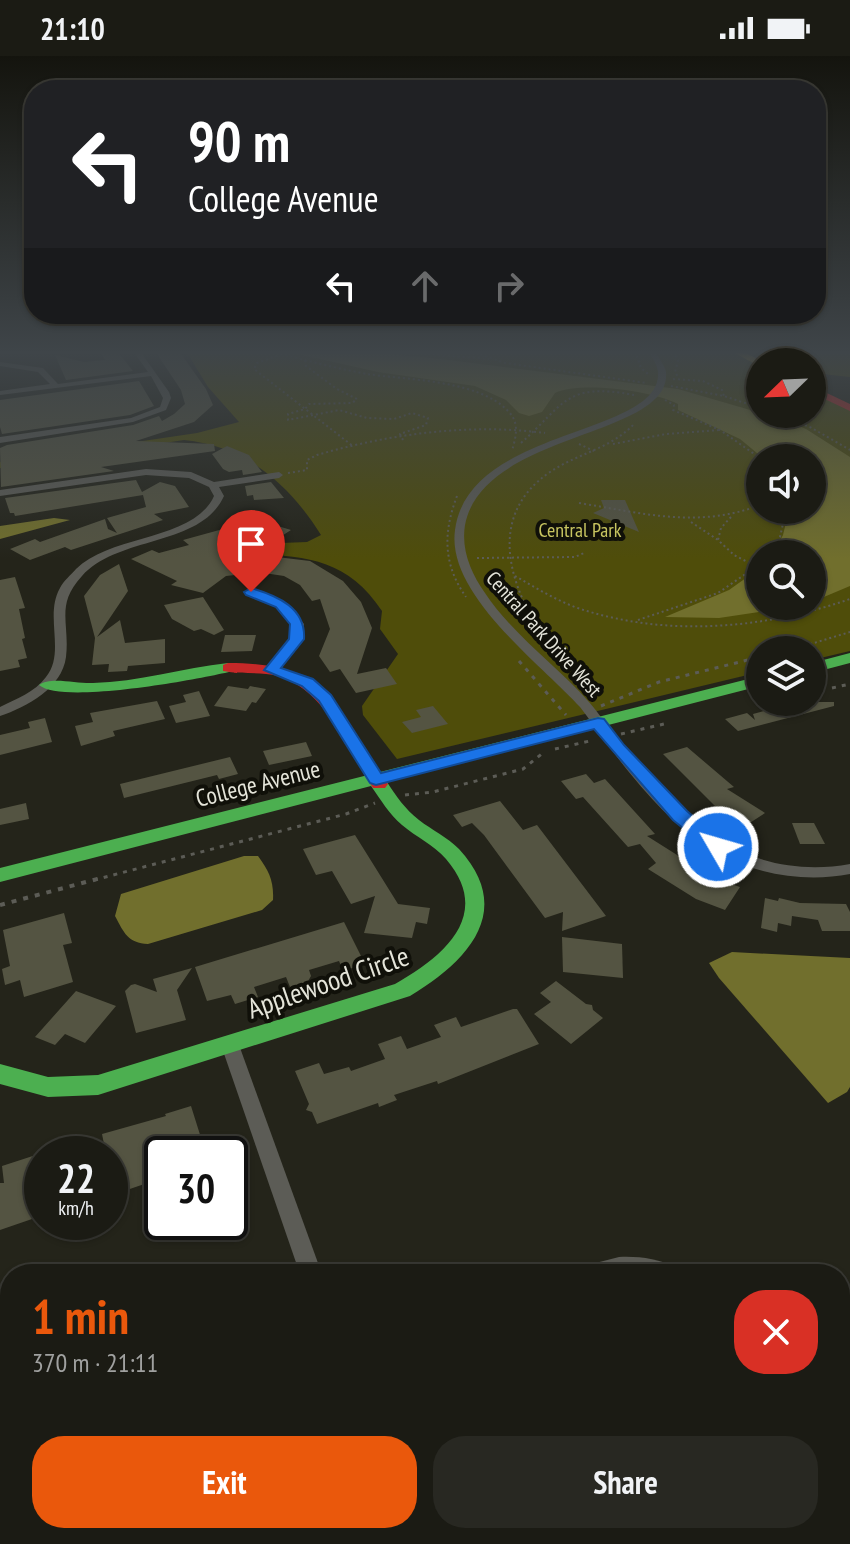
<!DOCTYPE html>
<meta charset="utf-8">
<style>
:root{--surface:#1b1b14;--page:#282822;--text:#f1f3f6;--muted:#a0a1a0;--line:#393934;--accent:#ea580c}
body{margin:0;font-family:"PT Sans Narrow",sans-serif;background:var(--page);color:var(--text);height:100vh;display:flex;flex-direction:column;font-size:30px;white-space:nowrap}
*{box-sizing:border-box;margin:0}
p{font-size:26px;color:var(--muted)}
.icon{flex:none;width:44px;height:44px;fill:none;stroke:currentColor;stroke-width:2;stroke-linecap:round;stroke-linejoin:round}
.map{position:relative;flex:1;overflow:hidden}
.side{position:absolute;left:0px;top:1208px;width:850px;height:280px;display:flex;flex-direction:column;background:var(--surface);border-radius:32px 32px 0 0;box-shadow:0 2px 6px #0004,0 0 0 2px var(--line)}
.side>*{flex:none}
.top-card{position:absolute;left:24px;top:24px;width:802px;height:244px;border-radius:32px;box-shadow:0 2px 6px #0004,0 0 0 2px var(--line);background:#202124;color:#fff;overflow:hidden}
.needle{width:52px;rotate:247deg}
.fabs{position:absolute;left:746px;top:292px;display:grid;gap:16px}
.fabs a{display:grid;place-items:center;width:80px;height:80px;border-radius:50%;background:var(--surface);box-shadow:0 2px 6px #0004,0 0 0 2px var(--line);font-size:40px}
.speed{position:absolute;left:24px;top:1080px;display:flex;gap:16px;font-size:40px;font-weight:700;text-align:center}
.speed>*{display:grid;place-content:center;width:104px;height:104px;border-radius:50%;background:var(--surface);box-shadow:0 2px 6px #0004,0 0 0 2px var(--line);line-height:1}
.speed small{font-size:20px;font-weight:400}
.speed .limit{border:4px solid #111;border-radius:12px;background:#fff;color:#111}
.pin{position:absolute;display:grid;place-items:center;width:68px;height:68px;color:#fff;margin:-82px -34px;border-radius:50% 50% 50% 0;rotate:-45deg;box-shadow:0 0 8px #0007}
.pin .icon{rotate:45deg}
.me{position:absolute;width:88px;margin:-44px;rotate:308deg;stroke-linejoin:round;filter:drop-shadow(0 0 6px #0008)}
.turn{display:flex;align-items:center;gap:28px;height:168px;padding:0 32px;font-size:36px}
.turn .icon{width:104px;height:104px;stroke-width:2.5}
.turn b{display:block;font-size:56px;line-height:68px}
.lanes{display:flex;align-items:center;height:76px;padding:0 32px;background:#0003;justify-content:center;gap:40px;direction:ltr}
.lanes .off{opacity:.35}
.round{display:grid;place-items:center;flex:none;width:84px;height:84px;border-radius:32px;background:var(--page)}
.headline{display:flex;align-items:center;justify-content:space-between;height:136px;padding:0 32px}
h1{font-size:48px;font-weight:600;line-height:60px;color:var(--accent)}
.cta{display:flex;gap:16px;margin-top:auto;padding:16px 32px}
.cta a{flex:1;height:92px;border-radius:32px;background:var(--accent);color:#fff;font-size:32px;font-weight:600;line-height:92px;text-align:center}
.cta a+a{background:var(--page);color:var(--text)}
.status{display:flex;justify-content:space-between;align-items:center;height:56px;padding:0 40px;background:var(--surface);direction:ltr}
.status svg{height:22px;fill:currentColor}
.map>svg:first-child{display:block}
.green{fill:#4f4d0a;fill-rule:evenodd}
.water{fill:#716f2d}
.building{fill:#545442}
.lines{fill:none;stroke-linecap:round;stroke-linejoin:round}
.path-far2{stroke:#5c5c56;stroke-width:2;stroke-dasharray:2 3;stroke-linecap:butt}
.path-far1{stroke:#5c5c56;stroke-width:3;stroke-dasharray:4 6;stroke-linecap:butt}
.path{stroke:#5c5c56;stroke-width:4;stroke-dasharray:5 7;stroke-linecap:butt}
.street{fill:#5c5c56;fill-rule:evenodd}
.fast{fill:#4caf50;fill-rule:evenodd}
.slow{fill:#ffc107;fill-rule:evenodd}
.jam{fill:#c62828;fill-rule:evenodd}
.route{fill:#1a73e8;stroke:#114b97;stroke-width:2}
.labels{text-anchor:middle;stroke-width:8;stroke-linejoin:round;paint-order:stroke}
.far-park-label{font-size:20px;fill:#c7c460;stroke:#101009}
.far-street-label{font-size:20px;fill:#e5e5da;stroke:#101009}
.street-label{font-size:24px;fill:#e5e5da;stroke:#101009}
.near-street-label{font-size:28px;fill:#e5e5da;stroke:#101009}
</style>
<div class="status"><b>21:10</b><svg viewBox="0 0 49 12"><path d="M0 12V9h3v3zM5 12V6h3v6zM10 12V3h3v9zM15 12V0h3v12zM26 1h20v11H26zM47 4h2v5h-2z"/></svg></div>
<div class="map">
<svg width="850" height="1488" viewBox="0 0 850 1488">
<rect width="100%" height="100%" fill="#24241a"/>
<!-- green -->
<g class="green">
<path d="M186,295H732L760,309V358H812V335L850,353V595L812,604V594H760V616L397,703L363,659L362,650L398,598L380,573L382,555C349,505 309,500 254,498L252,488L307,486L321,479C289,428 246,390 184,384L0,412V406L197,377L239,366L208,331ZM760,402H812V454H760ZM760,498H812V550H760Z"/>
<polygon points="741,295 850,295 850,321 812,317 812,306 790,301 775,306 765,305"/>
</g>
<!-- water -->
<g class="water">
<path d="M284,295H357L441,303L678,333L785,364L806,373L850,401V530L812,546V498H773L783,479L789,454H812V402H763L740,383L678,354V348C652,335 581,325 555,337L542,356L529,360L519,357L506,344L475,330L378,316Z"/>
<polygon points="54,462 70,464 0,483 0,470"/>
<polygon points="760,512 760,550 800,550 719,562 665,561 729,534"/>
<path d="M244,800H258C269,815 274,825 273,844L262,854L148,888C128,887 124,877 115,860L121,838Z"/>
<polygon points="732,896 850,902 850,1031 847,1036 828,1047 719,922 709,907"/>
</g>
<!-- building -->
<g class="building">
<polygon points="100,295 117,295 133,315 66,324 55,299 84,306 105,304"/>
<polygon points="155,295 179,295 206,333 213,349 194,366 136,385 214,388 215,395 101,411 114,415 1,431 0,392 7,389 133,369 159,360 162,365 174,358 185,348 181,334"/>
<polygon points="139,325 154,350 130,359 2,378 0,371 0,344"/>
<polygon points="227,390 249,399 262,416 243,419 242,414 229,416 223,413 212,398"/>
<polygon points="136,424 142,436 160,426 175,430 189,451 154,458 163,464 71,494 65,491 30,504 10,493 35,483 40,486 105,463 108,473 117,477 107,462 146,451 143,439 15,460 14,457 10,457 5,442"/>
<polygon points="271,426 284,442 254,444 253,439 247,440 245,430"/>
<polygon points="601,444 625,444 639,476 593,457 604,452"/>
<polygon points="258,464 291,474 274,485 257,479 236,486 244,518 226,520 203,537 171,529 177,525 131,503 152,494 159,497 189,489 183,484 223,473 232,479"/>
<polygon points="277,501 310,505 343,525 361,546 372,572 357,618 386,612 397,628 356,637 340,613 330,616 319,600 330,573 320,543 312,545 300,529 284,520 264,517"/>
<polygon points="119,508 128,535 97,581 120,564 125,587 165,583 165,607 128,610 127,615 108,616 109,608 92,609 95,582 84,540 100,519"/>
<polygon points="15,521 25,552 19,553 25,582 22,583 27,602 18,604 20,611 0,615 0,524"/>
<polygon points="203,541 224,574 214,579 201,573 194,575 172,563 164,549"/>
<polygon points="225,579 256,579 252,595 221,596"/>
<polygon points="228,630 248,633 250,630 266,633 256,647 252,646 246,655 214,650"/>
<polygon points="199,635 210,660 176,667 169,650 186,646 183,639"/>
<polygon points="157,645 165,663 113,675 115,680 81,690 75,670 93,666 90,657"/>
<polygon points="797,646 834,646 834,650 738,675 725,663 747,657 755,664 753,658"/>
<polygon points="433,650 448,668 412,677 402,666 421,661 416,654"/>
<polygon points="45,662 52,686 0,699 0,679 30,672 28,666"/>
<polygon points="306,686 312,700 269,709 263,695"/>
<polygon points="687,691 734,731 727,733 765,757 742,772 729,764 663,698"/>
<polygon points="230,701 238,718 219,723 217,719 124,742 120,728"/>
<polygon points="586,718 594,727 605,723 655,778 647,780 693,809 687,813 740,831 725,854 696,843 648,813 656,807 640,788 628,791 583,741 576,743 561,725"/>
<polygon points="500,745 523,774 537,769 606,860 562,875 563,856 545,862 484,779 472,767 462,771 453,759"/>
<polygon points="26,747 29,763 0,769 0,753"/>
<polygon points="792,767 814,767 825,788 800,788"/>
<polygon points="355,779 398,848 430,852 427,868 416,866 412,882 364,877 375,840 351,848 332,815 316,819 303,793"/>
<polygon points="765,842 778,845 779,842 800,847 846,848 850,856 850,875 822,875 818,864 792,860 791,870 778,867 777,876 761,872"/>
<polygon points="64,857 72,887 63,889 73,926 24,941 20,924 5,929 2,913 10,910 3,874"/>
<polygon points="344,866 365,908 343,915 339,905 309,914 311,920 307,927 299,930 290,931 286,921 254,931 258,941 235,948 231,939 207,945 195,911"/>
<polygon points="562,881 622,888 623,922 563,916"/>
<polygon points="192,912 177,934 186,964 136,977 125,935 131,929 135,928 157,936 153,923"/>
<polygon points="556,925 586,948 592,949 593,954 603,962 571,988 534,958 551,946 540,937"/>
<polygon points="76,935 116,950 85,987 65,978 55,989 35,981"/>
<polygon points="513,953 517,953 539,988 438,1028 437,1025 394,1039 397,1044 379,1051 378,1047 317,1068 312,1056 306,1054 309,1048 295,1015 319,1007 324,1018 349,1011 351,1015 385,1003 378,988 401,980 407,993 441,981 434,969 456,961 461,971"/>
<polygon points="191,1050 202,1085 208,1088 201,1098 162,1098 162,1122 121,1136 120,1130 110,1133 110,1098 106,1098 102,1078 166,1060 165,1058"/>
<polygon points="42,1097 42,1152 30,1156 32,1163 0,1174 0,1127 4,1127 2,1110"/>
</g>
<g class="lines">
<!-- path-far2 -->
<g class="path-far2">
<path d="M271,295C303,304 335,312 367,318C407,324 479,324 508,355C520,367 516,380 512,395"/>
<polyline points="393,295 489,303"/>
<polyline points="471,295 505,307 647,327"/>
<polyline points="635,295 641,312 648,318"/>
<polyline points="673,295 678,305 675,316 678,321"/>
<polyline points="282,298 257,307 254,313 354,391"/>
<polyline points="305,304 306,310 337,333 357,343 352,347 309,348 305,353 288,358 288,364 339,354 367,362 394,363 412,357 428,362 426,369 400,378 403,384"/>
<polyline points="673,323 703,325 722,334 724,340"/>
<polyline points="671,330 724,340 760,352"/>
<polyline points="665,344 674,349 673,354 720,374 760,402"/>
<polyline points="777,358 810,371 850,394"/>
<path d="M521,387C565,348 565,326 634,339"/>
<polyline points="579,388 594,395"/>
<polyline points="613,388 666,378 720,374"/>
<path d="M288,417L307,414V404L317,399C389,378 470,367 545,377"/>
<path d="M457,440C443,477 443,508 466,541"/>
<path d="M579,447C642,457 698,473 760,449"/>
<polyline points="731,461 721,472 718,484 734,499 757,511"/>
<polyline points="691,466 718,484"/>
<polyline points="769,498 780,481 786,454"/>
<polyline points="477,502 575,501 584,497"/>
<path d="M515,520C538,533 562,548 587,555C673,581 767,572 850,543"/>
<polyline points="638,564 718,537 760,508"/>
<polyline points="791,594 850,576"/>
<path d="M558,601C516,547 478,465 550,416C578,397 611,393 635,367"/>
</g>
<!-- path-far1 -->
<g class="path-far1">
<polyline points="557,599 560,603"/>
<polyline points="519,605 566,659"/>
<polyline points="832,632 850,628"/>
<polyline points="601,650 659,626 760,601"/>
<polyline points="621,678 664,668 666,664"/>
<polyline points="555,693 594,684"/>
<polyline points="405,739 433,736 523,713 544,696"/>
<polyline points="94,824 346,758 375,747"/>
</g>
<!-- path -->
<polyline class="path" points="0,849 101,822"/>
<!-- street -->
<g class="street">
<polygon points="133,295 140,295 169,336 171,342 166,354 133,366 0,387 0,381 131,362 160,351 163,342 151,320 0,339 0,335 50,328 38,316 0,310 0,306 43,312 58,328 148,316"/>
<path d="M648,295H655C658,301 665,310 666,316C672,382 483,375 465,469C461,494 471,517 485,537C513,579 556,609 589,646C599,657 606,669 615,680C644,718 680,762 722,786C761,809 806,816 850,808V818C803,827 752,818 710,793C669,767 634,724 605,685C596,674 589,662 580,651C541,608 446,538 455,474C468,371 661,380 658,317C658,310 652,301 648,295Z"/>
<path d="M146,413L191,416L214,426L279,416L283,419L279,422L219,431L224,440C201,491 119,479 82,520C55,549 70,567 66,601C62,632 27,651 0,660V651C16,643 35,636 46,621C66,596 44,560 60,532C63,525 71,519 76,513C111,478 194,485 214,440L209,431L189,422L146,419L0,440V434Z"/>
<polygon points="251,533 285,546 304,568 302,583 276,617 272,618 266,614 290,583 292,568 277,550 247,538 246,536"/>
<polygon points="230,982 236,984 239,989 322,1218 300,1218 221,989 224,984"/>
<path d="M619,1201C639,1200 658,1203 677,1211L680,1218H577L580,1211Z"/>
<polygon points="840,1427 850,1432 850,1467 840,1461"/>
<polygon points="103,1478 131,1478 126,1488 98,1488"/>
</g>
<!-- fast -->
<g class="fast">
<polygon points="850,597 850,607 812,617 812,607"/>
<path d="M228,607L233,609V615C201,623 62,649 39,629C50,620 78,628 93,627C138,626 183,612 228,607Z"/>
<path d="M760,620V630L387,726C396,740 405,753 419,764C432,774 447,781 459,793C516,855 467,906 410,940L98,1039L48,1041L0,1028V1008L48,1021L98,1019L395,928C443,901 494,859 446,803C434,789 416,781 402,769C389,758 381,744 371,730L0,826V812Z"/>
</g>
<!-- slow -->
<polygon class="slow" points="731,295 742,295 764,306 757,309"/>
<!-- jam -->
<g class="jam">
<polygon points="812,330 850,348 850,355 812,337"/>
<path d="M228,607C331,607 337,652 388,728L385,732H373C348,694 326,634 278,620C260,615 241,619 223,615V609Z"/>
</g>
</g>
<!-- sky -->
<linearGradient id="sky" x2="0" y2="1"><stop stop-color="#14140e"/><stop offset="0.59" stop-color="#3f4549"/><stop offset="1" stop-color="#3f4549" stop-opacity="0"/></linearGradient>
<rect width="850" height="503" fill="url(#sky)"/>
<!-- route -->
<path class="route" d="M251,532C278,540 306,552 304,583L281,612L313,623L331,639L381,717L598,662L604,663L624,689L687,755L728,791L725,795H711L673,764L594,673L376,729L370,727L319,645L302,630L264,614L289,583L290,568L276,551L246,539L244,536Z"/>
<g class="labels">
<!-- far-park labels -->
<g class="far-park-label">
<text x="580" y="481">Central Park</text>
</g>
<!-- far-street labels -->
<g class="far-street-label">
<text transform="translate(544 578) rotate(48)" y="7">Central Park Drive West</text>
</g>
<!-- street labels -->
<g class="street-label">
<text transform="translate(258 728) rotate(-14)" y="8">College Avenue</text>
</g>
<!-- near-street labels -->
<g class="near-street-label">
<text transform="translate(328 926) rotate(-19)" y="10">Applewood Circle</text>
</g>
</g>
</svg>
<div class="fabs">
<a><svg class="needle" viewBox="-14 -14 28 28"><path d="M0-13l5 13h-10z" fill="#e53935"/><path d="M0 13l5-13h-10z" fill="#a0a1a0"/></svg></a>
<a><svg class="icon" aria-label="sound" viewBox="0 0 24 24"><path d="M4 9h4l5-4v14l-5-4H4zM17 9q2 3 0 6"/></svg></a>
<a><svg class="icon" aria-label="search" viewBox="0 0 24 24"><circle cx="10" cy="10" r="6"/><path d="M15 15l6 6"/></svg></a>
<a><svg class="icon" aria-label="layers" viewBox="0 0 24 24"><path d="M12 4l9 5-9 5-9-5zM3 14l9 5 9-5"/></svg></a>
</div>
<div class="speed"><div>22<small>km/h</small></div><div class="limit">30</div></div>
<div class="pin" style="left:251px;top:536px;background:#d93025"><svg class="icon" aria-label="arrive" viewBox="0 0 24 24"><path d="M6 21V4h12l-3 4 3 4H6"/></svg></div>
<svg class="me" style="left:718px;top:791px" viewBox="-20 -20 40 40"><circle r="17" fill="#1a73e8" stroke="#fff" stroke-width="3"/><path d="M0-11L8 9 0 5-8 9z" fill="#fff"/></svg>
<div class="top-card">
<div class="turn"><svg class="icon" aria-label="left" viewBox="0 0 24 24"><path d="M17 20v-9H6M10 6l-5 5 5 5"/></svg><div><b>90 m</b>College Avenue</div></div>
<div class="lanes"><svg class="icon" aria-label="left" viewBox="0 0 24 24"><path d="M17 20v-9H6M10 6l-5 5 5 5"/></svg><svg class="icon off" aria-label="ahead" viewBox="0 0 24 24"><path d="M12 20V5M6 11l6-6 6 6"/></svg><svg class="icon off" aria-label="right" viewBox="0 0 24 24"><path d="M7 20v-9h11M14 6l5 5-5 5"/></svg></div>
</div>
<section class="side">
<div class="headline"><div><h1>1 min</h1><p>370 m · 21:11</p></div><a class="round" style="background:#d93025;color:#fff"><svg class="icon" aria-label="close" viewBox="0 0 24 24"><path d="M6 6l12 12M18 6L6 18"/></svg></a></div>
<div class="cta"><a>Exit</a><a>Share</a></div>
</section>
</div>
